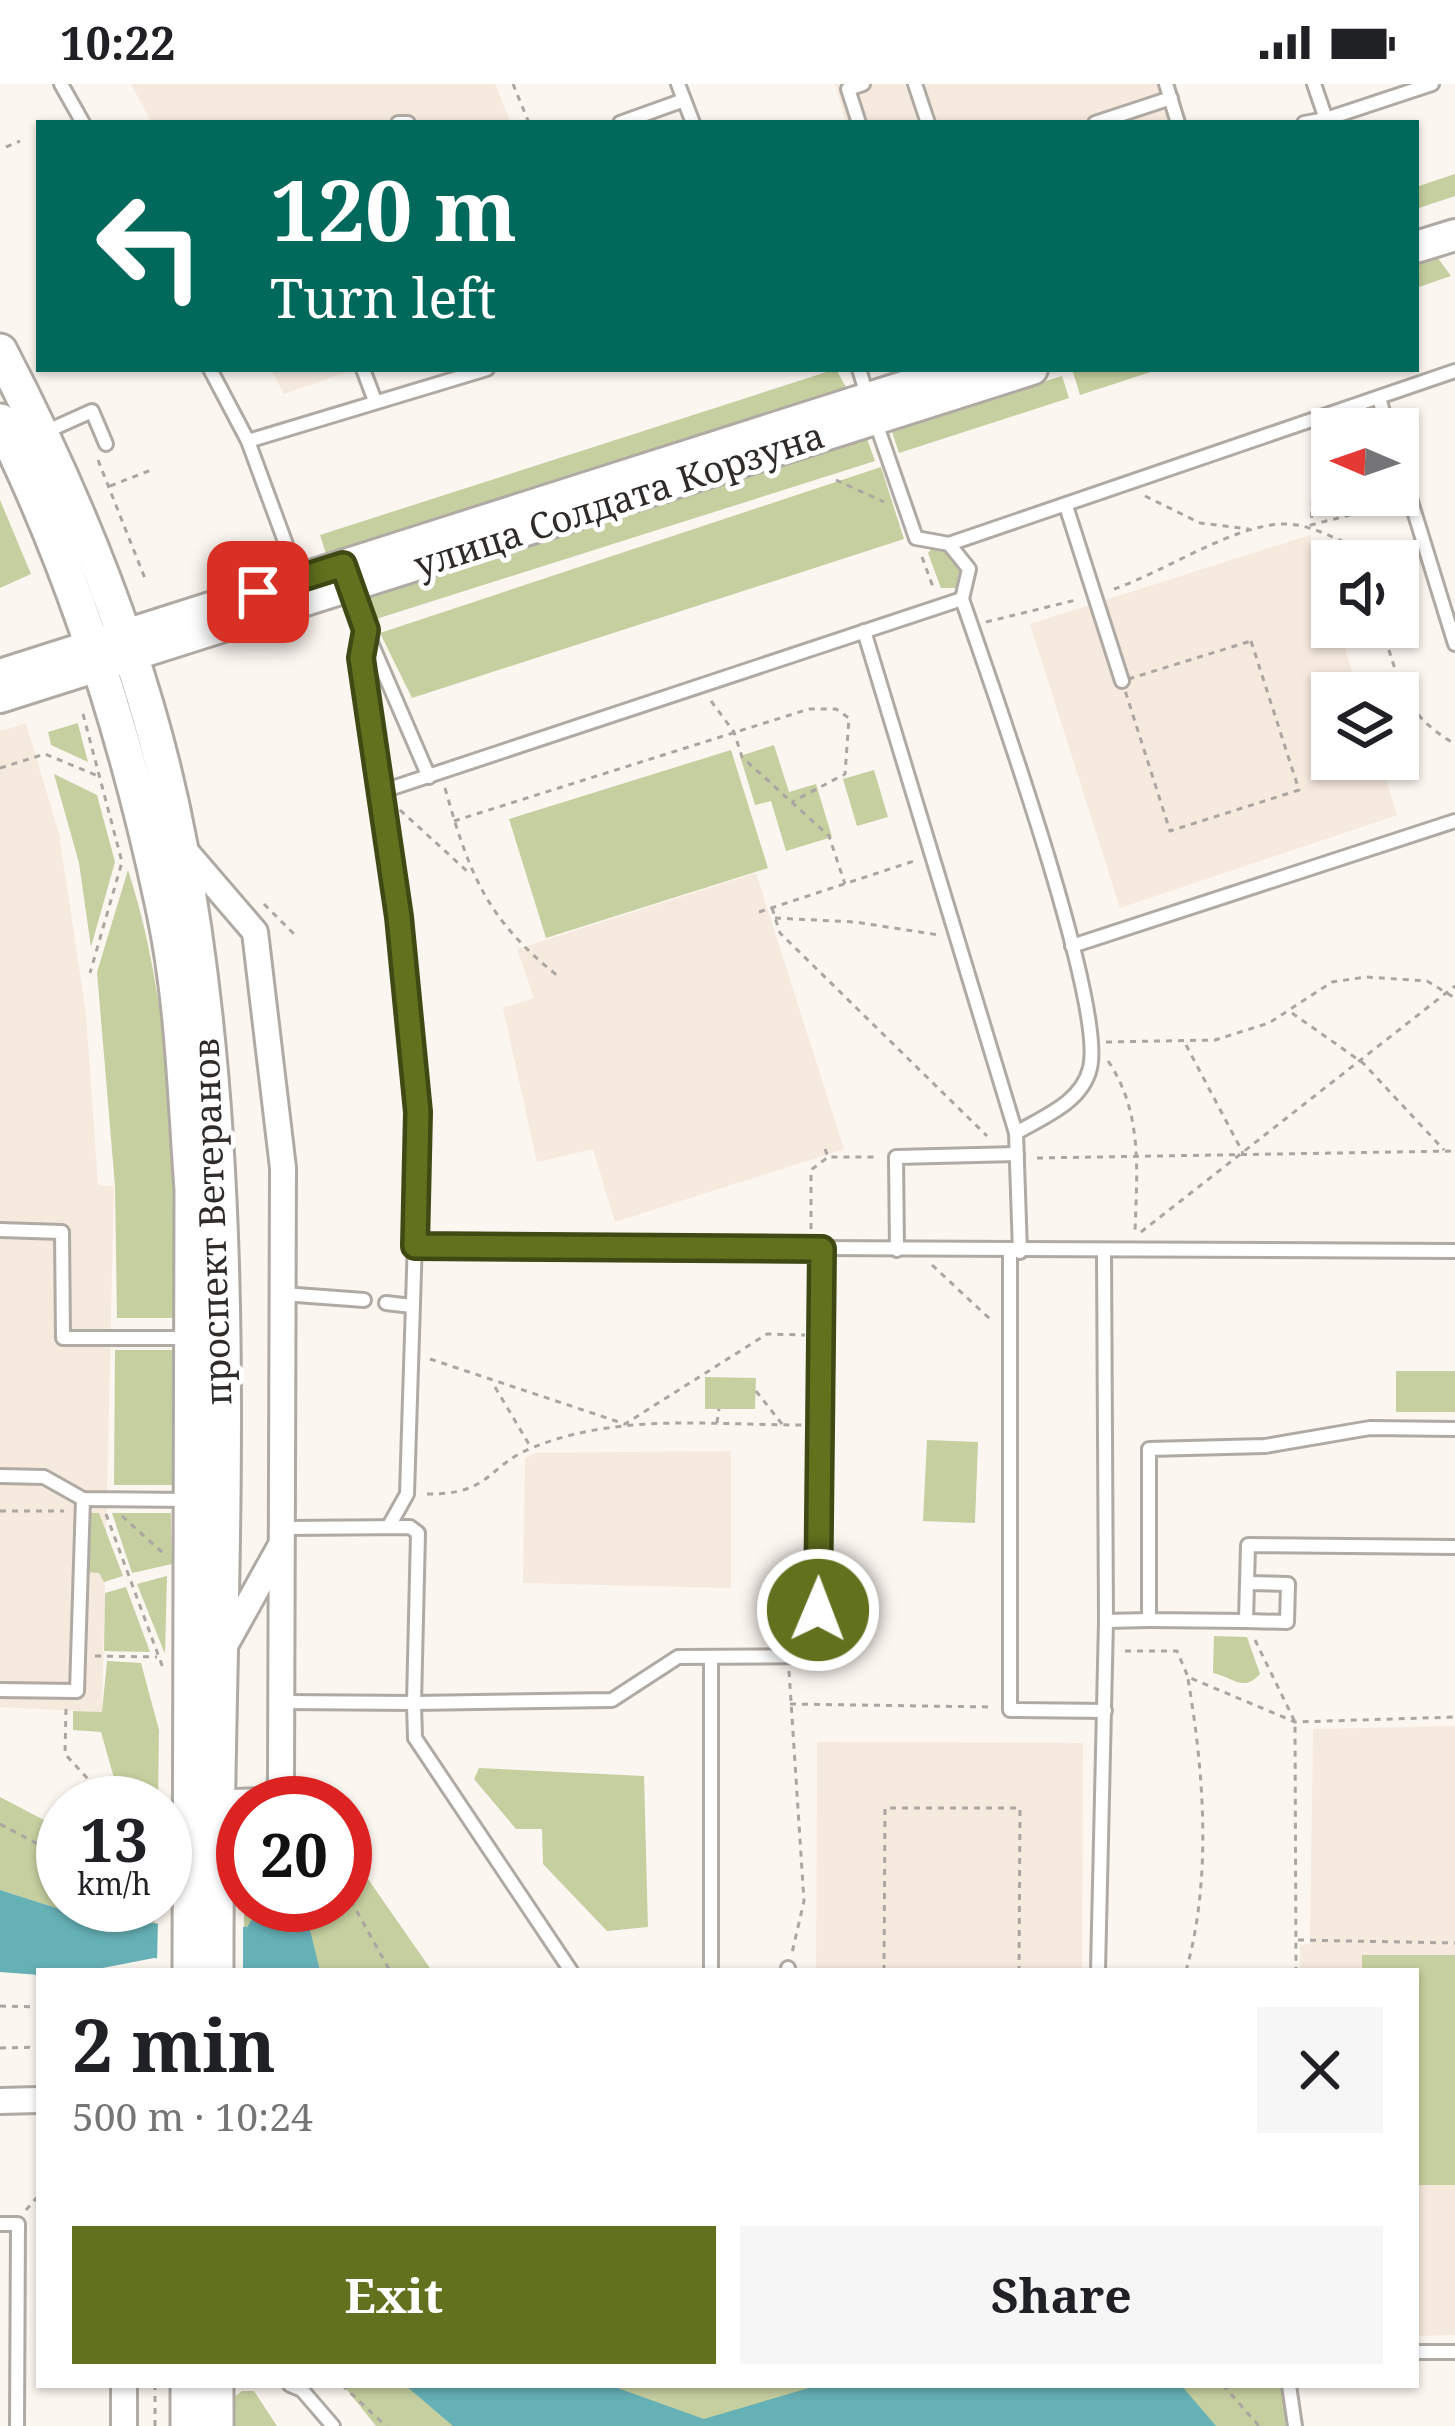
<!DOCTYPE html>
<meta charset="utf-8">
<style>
:root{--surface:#fff;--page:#f6f6f6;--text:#202124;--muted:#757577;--accent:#61711d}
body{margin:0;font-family:"Noto Serif",serif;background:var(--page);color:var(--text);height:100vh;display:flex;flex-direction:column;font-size:45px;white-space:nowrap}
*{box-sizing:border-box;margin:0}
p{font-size:39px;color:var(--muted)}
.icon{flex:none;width:66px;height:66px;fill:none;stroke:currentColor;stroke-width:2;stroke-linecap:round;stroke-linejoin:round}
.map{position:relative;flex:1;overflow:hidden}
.panel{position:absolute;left:36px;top:1884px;width:1383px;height:420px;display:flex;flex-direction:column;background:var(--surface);border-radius:0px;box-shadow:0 3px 9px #0004}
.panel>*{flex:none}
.top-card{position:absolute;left:36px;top:36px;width:1383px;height:252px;border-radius:0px;box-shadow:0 3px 9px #0004;background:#00695c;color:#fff;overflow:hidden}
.needle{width:78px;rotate:272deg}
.tools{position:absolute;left:1311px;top:324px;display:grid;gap:24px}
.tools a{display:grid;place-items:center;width:108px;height:108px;border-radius:0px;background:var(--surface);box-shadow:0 3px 9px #0004;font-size:60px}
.speed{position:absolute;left:36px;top:1692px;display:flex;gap:24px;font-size:60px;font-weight:700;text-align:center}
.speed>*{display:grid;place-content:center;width:156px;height:156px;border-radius:50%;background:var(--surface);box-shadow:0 3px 9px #0004;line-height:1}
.speed small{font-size:30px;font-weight:400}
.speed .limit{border:18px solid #d22;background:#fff;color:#111}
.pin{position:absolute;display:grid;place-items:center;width:102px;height:102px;color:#fff;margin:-51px;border-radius:24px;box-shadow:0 6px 18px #0006}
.me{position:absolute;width:132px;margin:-66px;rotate:1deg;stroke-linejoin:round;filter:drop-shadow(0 0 9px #0008)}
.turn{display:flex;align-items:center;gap:42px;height:252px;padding:0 36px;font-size:54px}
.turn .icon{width:156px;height:156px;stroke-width:2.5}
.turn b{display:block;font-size:84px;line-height:102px}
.round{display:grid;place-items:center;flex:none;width:126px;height:126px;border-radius:0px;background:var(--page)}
.headline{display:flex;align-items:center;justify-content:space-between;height:204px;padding:0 36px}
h1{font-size:72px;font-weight:700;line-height:90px}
.button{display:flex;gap:24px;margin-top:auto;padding:24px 36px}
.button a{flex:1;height:138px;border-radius:0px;background:var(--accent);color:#fff;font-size:48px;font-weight:700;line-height:138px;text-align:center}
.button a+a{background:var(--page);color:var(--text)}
.status{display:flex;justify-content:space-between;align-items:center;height:84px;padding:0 60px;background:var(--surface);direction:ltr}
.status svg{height:33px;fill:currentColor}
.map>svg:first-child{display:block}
.built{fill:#f6e9de}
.green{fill:#c5cf9f}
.water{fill:#66b1b6}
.pier{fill:#fcf6f0}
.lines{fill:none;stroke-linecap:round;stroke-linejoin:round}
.service-casing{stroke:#b0aaa4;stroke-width:18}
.minor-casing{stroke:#b0aaa4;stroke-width:30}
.tertiary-casing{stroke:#b0aaa4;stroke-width:36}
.secondary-casing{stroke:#b0aaa4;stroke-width:39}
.path{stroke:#aba6a2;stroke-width:3;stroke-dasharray:6 6;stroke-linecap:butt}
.service{stroke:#fff;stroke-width:12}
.minor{stroke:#fff;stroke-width:24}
.tertiary{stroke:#fff;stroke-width:30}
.secondary{stroke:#fff;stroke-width:33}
.route-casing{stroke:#3f4913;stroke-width:30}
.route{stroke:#61711d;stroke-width:21}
.labels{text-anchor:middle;stroke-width:10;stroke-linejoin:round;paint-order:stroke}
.street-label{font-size:36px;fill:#2e2b29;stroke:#fff}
</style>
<div class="status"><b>10:22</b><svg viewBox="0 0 49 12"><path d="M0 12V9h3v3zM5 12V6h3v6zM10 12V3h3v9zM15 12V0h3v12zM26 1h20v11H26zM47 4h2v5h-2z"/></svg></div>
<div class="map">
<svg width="1455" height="2342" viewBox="0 0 1455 2342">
<rect width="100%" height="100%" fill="#fcf6f0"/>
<!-- built -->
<g class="built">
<polygon points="131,0 495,0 511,39 152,39"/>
<polygon points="835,0 1176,0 1188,39 846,39"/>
<polygon points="271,285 356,285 284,310"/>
<polygon points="1310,451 1332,523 1332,543 1338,543 1359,609 1332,609 1332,675 1380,675 1397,731 1120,824 1030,540"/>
<polygon points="26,639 59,750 86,930 98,1101 114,1103 102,1628 0,1623 0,647"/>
<polygon points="756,789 844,1065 615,1138 593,1065 537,1078 503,924 534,914 517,865"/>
<polygon points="731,1367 731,1504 523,1499 525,1374 535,1369"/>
<polygon points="1455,1642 1455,2251 1416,2252 1416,1887 1300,1887 1300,1861 1310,1860 1313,1645"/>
<polygon points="817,1658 1083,1659 1082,1887 816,1887"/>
</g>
<!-- green -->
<g class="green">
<polygon points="1455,90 1455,112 1416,125 1416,103"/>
<polygon points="1435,170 1451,192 1416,204 1416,176"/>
<polygon points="836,285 847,305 327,473 320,451"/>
<polygon points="1083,285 1160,285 1080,311 1073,288"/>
<polygon points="1062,292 1069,314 899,369 891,345"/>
<polygon points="866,352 875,377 373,536 364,513"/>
<polygon points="881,383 904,455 412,614 380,549"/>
<polygon points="0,416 31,490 0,504"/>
<polygon points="933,463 942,463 966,491 962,504 941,504 928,469"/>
<polygon points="78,639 78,640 88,678 51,661 48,648"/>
<polygon points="774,661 789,708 816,700 832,753 786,767 771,717 755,721 740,672"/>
<polygon points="731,666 768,784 546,854 509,735"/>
<polygon points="874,686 888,733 857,742 843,695"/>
<polygon points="54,690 97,711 115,778 91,863 79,779"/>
<path d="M128,786C174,927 174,1087 174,1234H117L115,1102L97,888Z"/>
<polygon points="115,1266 173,1266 172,1401 114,1401"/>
<rect x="1396" y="1287" width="59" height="41"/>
<polygon points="705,1293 756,1294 755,1325 705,1325"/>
<polygon points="927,1356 978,1358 975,1439 923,1437"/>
<polygon points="87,1429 99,1429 123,1492 104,1498 99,1489 86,1488"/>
<polygon points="112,1429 171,1429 172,1480 132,1489"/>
<polygon points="167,1492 165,1570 137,1500"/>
<polygon points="126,1503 150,1568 104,1567 105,1509"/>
<path d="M1214,1552L1247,1553L1260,1590C1243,1609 1233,1593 1213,1589Z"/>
<polygon points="107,1577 141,1579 159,1646 158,1719 121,1719 101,1648 73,1646 73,1627 102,1628"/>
<polygon points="479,1684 644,1692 648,1843 607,1847 543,1780 542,1745 516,1745 474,1695"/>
<polygon points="0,1713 63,1746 63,1821 151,1821 155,1840 81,1832 0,1806"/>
<polygon points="345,1762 432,1887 244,1887 244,1821 345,1821"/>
<polygon points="1362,1871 1455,1871 1455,2101 1416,2101 1416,1887 1362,1887"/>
<polygon points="343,2301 1289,2301 1303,2342 376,2342"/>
<polygon points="242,2307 254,2307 277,2342 234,2342 234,2313"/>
</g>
<!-- water -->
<g class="water">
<polygon points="0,1806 97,1837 247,1843 262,1821 304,1821 320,1887 255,1887 154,1874 87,1887 39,1887 39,1891 0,1888"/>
<polygon points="405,2301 609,2301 704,2335 819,2301 1181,2301 1216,2342 453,2342"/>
</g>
<!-- pier -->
<polygon class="pier" points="158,1834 243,1837 243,1887 157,1881"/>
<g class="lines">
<defs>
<g id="service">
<polyline points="61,0 83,39"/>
<polyline points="678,0 693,39"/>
<polyline points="915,0 928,39"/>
<polyline points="1166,0 1178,39"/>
<polyline points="1314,0 1326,35 1432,0"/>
<polyline points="398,39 408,39"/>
<polyline points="620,39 684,16"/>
<polyline points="859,39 848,5 863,0"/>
<polyline points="1095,39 1171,14"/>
<polyline points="1304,39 1326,35"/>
<polyline points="210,285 248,357 298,493"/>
<polyline points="363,285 375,317"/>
<polyline points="859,285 867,311"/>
<polyline points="1379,314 1388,345"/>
<polyline points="875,336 916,454 949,460 969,485 962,515"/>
<polyline points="43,349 92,327 106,360"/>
<polyline points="248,357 487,285"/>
<polyline points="1398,375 1455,560"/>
<polyline points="1066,422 1122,597"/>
<polyline points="949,460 1455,287"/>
<polyline points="350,501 366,546 361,574 399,833 419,1028 407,1410 389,1442"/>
<polyline points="366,547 429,693"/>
<polyline points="864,547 1016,1049"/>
<path d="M380,708L962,515C989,594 1106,919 1090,984C1082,1018 1045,1032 1016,1049L1020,1168"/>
<polyline points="1072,862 1455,737"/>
<polyline points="0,1146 62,1148 63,1254 190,1254"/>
<polyline points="415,1162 1455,1167"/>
<polyline points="897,1166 896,1073 1017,1070"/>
<polyline points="1010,1168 1010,1626 1105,1627"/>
<polyline points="1104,1168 1106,1537"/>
<polyline points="283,1210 364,1216"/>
<polyline points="386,1219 412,1222"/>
<polyline points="1455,1345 1370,1344 1265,1362 1149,1365 1149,1536 1246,1537 1248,1461 1455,1463"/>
<polyline points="0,1392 44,1393 83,1415 191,1416"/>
<polyline points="283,1444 410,1443 418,1449 414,1619 612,1616 678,1573 818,1572 822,1165"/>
<polyline points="1246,1537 1287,1538 1288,1500 1247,1499"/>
<polyline points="711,1573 711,1887"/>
<polyline points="0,1606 77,1607 83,1415"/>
<polyline points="283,1618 414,1619 415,1654 571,1887"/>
<polyline points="788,1887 788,1884"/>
<polyline points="1098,1887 1106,1537 1149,1536"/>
<polyline points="0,2140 18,2140 17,2342"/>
<polyline points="1416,2268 1455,2268"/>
<polyline points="290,2301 302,2306 333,2342"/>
<polyline points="1289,2301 1295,2342"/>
</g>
<g id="minor">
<polyline points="182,763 255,848 283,1084 281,1698 277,1711 265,1717 205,1719"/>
<polyline points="222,1567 281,1461"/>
<polyline points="0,2017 39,2016"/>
<polyline points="124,2342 124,2301"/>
</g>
<g id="tertiary">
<polyline points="1416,163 1455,151"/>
<polyline points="0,591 960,285"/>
<polyline points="0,613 1032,285"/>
</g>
<g id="secondary">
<path d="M0,267C81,422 148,589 180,761C249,1126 215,1517 216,1887"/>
<path d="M0,337C75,489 128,658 163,823C183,915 185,1012 192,1106L190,1887"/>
<polyline points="216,2301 216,2342"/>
<polyline points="188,2342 188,2301"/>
</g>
</defs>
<!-- service casing -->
<use href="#service" class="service-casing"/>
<!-- minor casing -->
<use href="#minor" class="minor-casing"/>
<!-- tertiary casing -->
<use href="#tertiary" class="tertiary-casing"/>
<!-- secondary casing -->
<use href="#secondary" class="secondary-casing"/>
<!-- path -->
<g class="path">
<polyline points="513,0 529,39"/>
<polyline points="6,63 20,57"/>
<polyline points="1316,356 1311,441 1393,420"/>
<polyline points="98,376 146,497"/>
<polyline points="836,396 884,418"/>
<polyline points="110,402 151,386"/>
<polyline points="1145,412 1200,439 1249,445"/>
<polyline points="1328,456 1333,477"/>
<polyline points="922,473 933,503"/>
<path d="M1114,505C1164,488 1231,442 1282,440C1324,438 1362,479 1407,470"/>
<polyline points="986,538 1076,516"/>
<path d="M1381,543C1401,597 1400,628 1455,660"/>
<polygon points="1251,557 1299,706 1170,747 1122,597"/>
<polyline points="711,617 734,648 742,673 829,752 845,800"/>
<polyline points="83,630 122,778 90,889"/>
<polyline points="0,684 45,670 98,692"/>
<path d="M445,704C469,789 486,835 558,892"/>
<polyline points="400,726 468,788"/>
<polyline points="454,737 809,625 836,625 849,634 845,690 792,718"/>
<polyline points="264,820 296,852"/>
<polyline points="772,824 780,849 987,1052"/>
<polyline points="759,828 917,776"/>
<polyline points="775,834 855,838 939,851"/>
<polyline points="1292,929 1363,979 1444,1066"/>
<polyline points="1106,958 1215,956 1269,939 1332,898 1366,893 1427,897 1455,914"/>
<polyline points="1186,961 1243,1069"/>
<path d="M1108,977C1143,1028 1137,1088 1135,1147"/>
<polyline points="825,1065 828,1073 877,1073"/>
<polyline points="1037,1074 1455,1067"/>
<polyline points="811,1145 811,1086 828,1073"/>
<polyline points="1141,1148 1455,902"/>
<polyline points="932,1181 991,1236"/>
<polyline points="430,1275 625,1340 767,1250 805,1251"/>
<polyline points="495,1303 530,1362"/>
<polyline points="756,1307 782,1340"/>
<polyline points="717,1339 719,1325"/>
<path d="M427,1410C492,1411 487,1381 534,1363C619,1329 713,1341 802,1341"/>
<polyline points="0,1427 64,1427"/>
<polyline points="106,1430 163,1584"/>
<polyline points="122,1432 164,1470"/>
<polyline points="1255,1556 1295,1638 1296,1887"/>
<polyline points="1125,1567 1177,1567 1188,1593 1295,1638 1455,1633"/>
<polyline points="95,1572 157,1573"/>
<polyline points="789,1587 804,1817 792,1869"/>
<polyline points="790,1620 991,1623"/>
<polyline points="66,1625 65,1670 110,1719"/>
<polyline points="78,1719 89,1700"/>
<polyline points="0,1740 49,1766 63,1743"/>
<polyline points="345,1806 390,1887"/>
<polyline points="1298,1856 1455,1859"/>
<polyline points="884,1887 885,1724 1020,1724 1019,1887"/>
<path d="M1186,1887C1212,1795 1204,1689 1188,1595"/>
<polyline points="0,1922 39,1923"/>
<polyline points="0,1964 39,1963"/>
<polyline points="26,2126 39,2111"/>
<polyline points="342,2301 386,2342"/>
<polyline points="1223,2301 1259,2342"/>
<polyline points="155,2342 155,2301"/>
</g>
<!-- service -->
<use href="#service" class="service"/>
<!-- minor -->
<use href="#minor" class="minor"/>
<!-- tertiary -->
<use href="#tertiary" class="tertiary"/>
<!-- secondary -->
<use href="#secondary" class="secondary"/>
</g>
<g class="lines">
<defs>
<polyline id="route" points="258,508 343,481 366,546 361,574 399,833 418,1028 415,1162 822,1165 818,1526"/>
</defs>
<!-- route casing -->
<use href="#route" class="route-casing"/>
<!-- route -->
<use href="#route" class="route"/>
</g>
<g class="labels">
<!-- street labels -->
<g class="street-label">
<text transform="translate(619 416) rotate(-18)" y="13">улица Солдата Корзуна</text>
<text transform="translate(212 1138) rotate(-92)" y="13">проспект Ветеранов</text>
</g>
</g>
</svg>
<div class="tools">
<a><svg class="needle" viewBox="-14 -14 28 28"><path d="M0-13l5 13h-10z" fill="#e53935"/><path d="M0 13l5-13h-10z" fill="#757577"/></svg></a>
<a><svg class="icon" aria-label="sound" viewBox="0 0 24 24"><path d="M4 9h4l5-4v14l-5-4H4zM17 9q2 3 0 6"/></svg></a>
<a><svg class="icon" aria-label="layers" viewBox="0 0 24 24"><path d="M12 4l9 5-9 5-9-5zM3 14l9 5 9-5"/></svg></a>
</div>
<div class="speed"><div>13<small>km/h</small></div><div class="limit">20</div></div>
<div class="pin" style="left:258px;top:508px;background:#d93025"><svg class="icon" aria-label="arrive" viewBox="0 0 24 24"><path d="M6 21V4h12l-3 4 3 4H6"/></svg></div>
<svg class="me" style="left:818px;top:1526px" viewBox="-20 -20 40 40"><circle r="17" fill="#61711d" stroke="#fff" stroke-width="3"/><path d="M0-11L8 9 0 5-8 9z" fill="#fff"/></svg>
<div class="top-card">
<div class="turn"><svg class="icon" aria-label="left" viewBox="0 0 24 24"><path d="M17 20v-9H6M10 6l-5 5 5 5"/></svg><div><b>120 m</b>Turn left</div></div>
</div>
<section class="panel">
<div class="headline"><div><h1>2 min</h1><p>500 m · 10:24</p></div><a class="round"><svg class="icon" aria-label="close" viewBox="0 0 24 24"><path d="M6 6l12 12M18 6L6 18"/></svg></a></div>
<div class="button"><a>Exit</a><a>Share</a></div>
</section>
</div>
